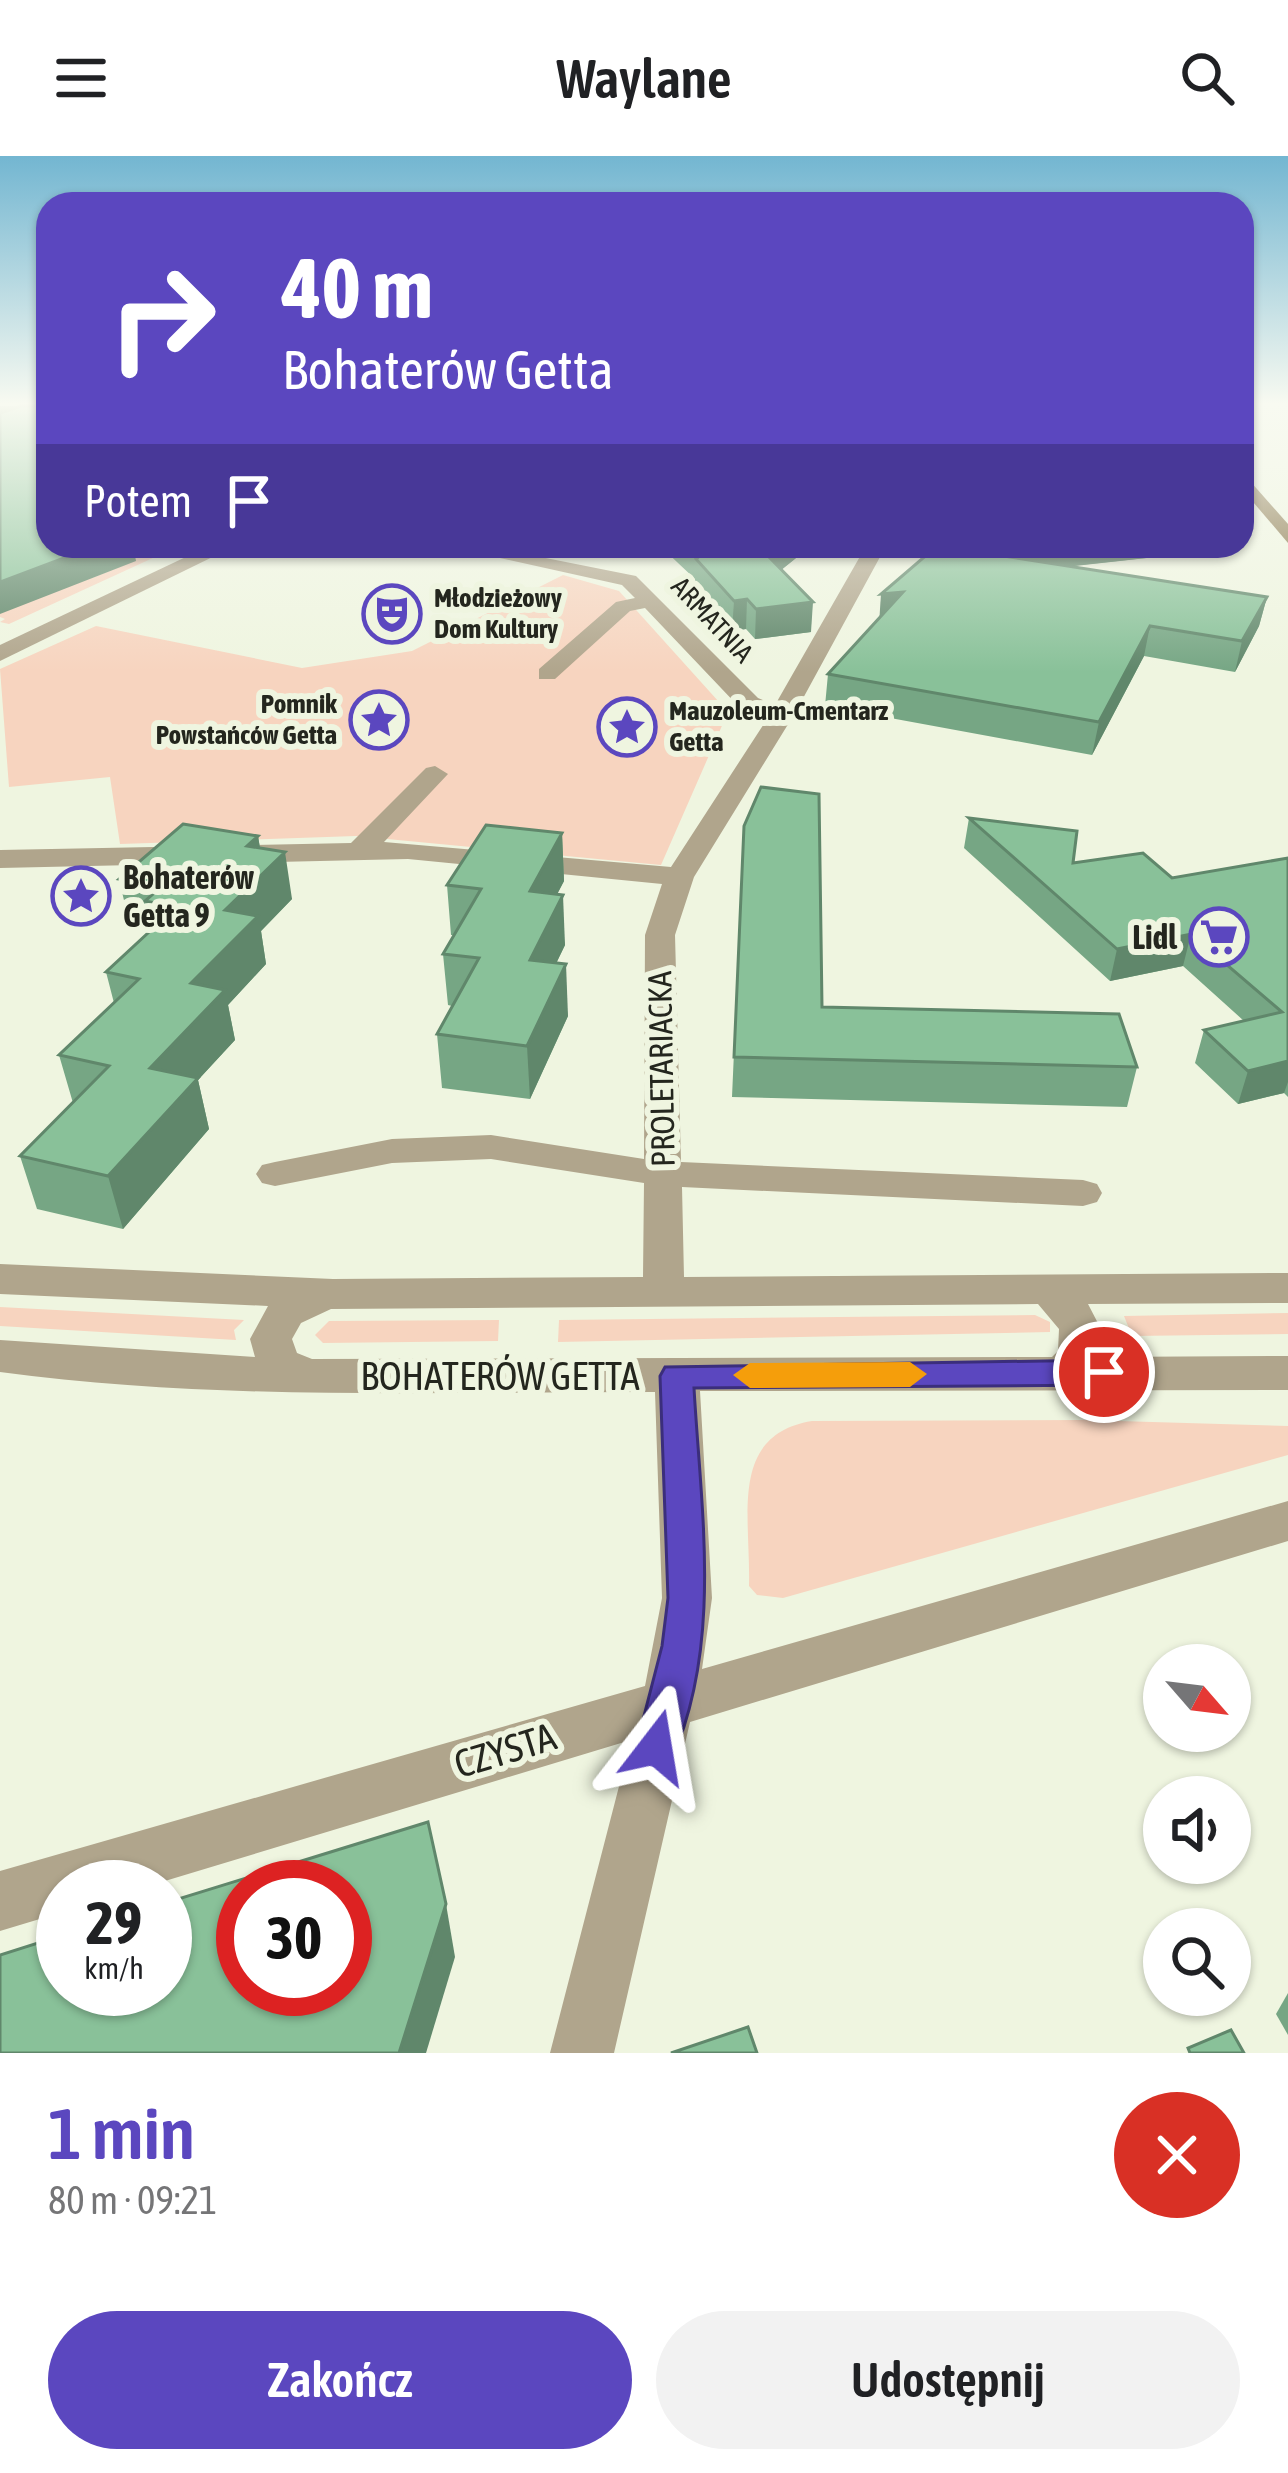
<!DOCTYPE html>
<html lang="pl">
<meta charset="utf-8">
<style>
:root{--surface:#fff;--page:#f2f2f2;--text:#202124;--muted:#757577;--accent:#5b47bf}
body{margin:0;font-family:"Asap Condensed",sans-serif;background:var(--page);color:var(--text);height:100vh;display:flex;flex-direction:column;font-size:45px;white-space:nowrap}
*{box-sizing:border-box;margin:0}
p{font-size:39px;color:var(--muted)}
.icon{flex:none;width:66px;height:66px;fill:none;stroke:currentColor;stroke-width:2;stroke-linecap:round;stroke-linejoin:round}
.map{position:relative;height:1897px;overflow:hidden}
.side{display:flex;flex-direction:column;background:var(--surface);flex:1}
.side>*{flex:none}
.guide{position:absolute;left:36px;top:36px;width:1218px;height:366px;border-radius:36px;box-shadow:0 3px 9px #0004;background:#5b47bf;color:#fff;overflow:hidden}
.needle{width:78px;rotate:118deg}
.buttons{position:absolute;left:1143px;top:1488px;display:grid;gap:24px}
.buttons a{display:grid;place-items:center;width:108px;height:108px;border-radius:50%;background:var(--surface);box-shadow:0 3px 9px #0004;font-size:60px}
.speed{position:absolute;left:36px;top:1704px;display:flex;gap:24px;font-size:60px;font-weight:700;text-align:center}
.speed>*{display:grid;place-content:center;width:156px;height:156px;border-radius:50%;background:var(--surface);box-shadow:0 3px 9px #0004;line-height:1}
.speed small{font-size:30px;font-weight:400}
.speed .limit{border:18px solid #d22;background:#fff;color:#111}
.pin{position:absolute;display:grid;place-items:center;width:102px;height:102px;color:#fff;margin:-51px;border:6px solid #fff;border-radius:50%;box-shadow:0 3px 12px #0007}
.me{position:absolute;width:132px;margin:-66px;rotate:14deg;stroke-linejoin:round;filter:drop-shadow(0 0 9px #0008)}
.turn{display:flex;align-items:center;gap:42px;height:252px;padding:0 48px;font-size:54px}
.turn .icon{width:156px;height:156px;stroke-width:2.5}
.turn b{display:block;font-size:84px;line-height:102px}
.then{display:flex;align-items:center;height:114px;padding:0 48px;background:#0003;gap:24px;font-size:45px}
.round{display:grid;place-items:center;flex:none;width:126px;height:126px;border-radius:63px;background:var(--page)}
.head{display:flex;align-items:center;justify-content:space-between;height:204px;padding:0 48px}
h1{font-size:72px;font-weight:600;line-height:90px;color:var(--accent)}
.action{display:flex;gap:24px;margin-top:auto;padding:24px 48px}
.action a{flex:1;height:138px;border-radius:72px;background:var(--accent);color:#fff;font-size:48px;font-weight:600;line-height:138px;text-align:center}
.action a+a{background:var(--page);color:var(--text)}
header{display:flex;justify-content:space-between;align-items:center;height:156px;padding:0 48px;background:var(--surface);font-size:54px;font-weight:600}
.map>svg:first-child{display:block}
.green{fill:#f7d4bf}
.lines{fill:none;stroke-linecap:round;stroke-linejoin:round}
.minor{fill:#b0a58c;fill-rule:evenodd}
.major{fill:#796435;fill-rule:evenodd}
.wall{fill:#76a684}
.shaded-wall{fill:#60876b}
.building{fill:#89c199;stroke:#60876b;stroke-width:3;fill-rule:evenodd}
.route{fill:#5b47bf;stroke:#3b2e7c;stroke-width:3}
.slow{fill:#f59e0b}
.labels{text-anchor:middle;stroke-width:12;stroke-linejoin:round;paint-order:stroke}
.far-poi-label{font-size:27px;font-weight:bold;fill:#24261e;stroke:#eff5e0;text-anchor:start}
.far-street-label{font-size:27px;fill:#24261e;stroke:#eff5e0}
.poi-label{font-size:33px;font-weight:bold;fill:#24261e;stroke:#eff5e0;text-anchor:start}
.street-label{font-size:33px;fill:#24261e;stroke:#eff5e0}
.near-street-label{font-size:39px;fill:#24261e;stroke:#eff5e0}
</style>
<header><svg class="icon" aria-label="menu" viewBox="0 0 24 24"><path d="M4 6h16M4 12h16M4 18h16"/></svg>Waylane<svg class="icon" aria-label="search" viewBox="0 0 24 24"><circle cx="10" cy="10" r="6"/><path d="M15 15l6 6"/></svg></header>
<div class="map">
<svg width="1288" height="1897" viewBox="0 0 1288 1897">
<rect width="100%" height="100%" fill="#eff5e0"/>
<!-- green -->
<g class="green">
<polygon points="77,390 179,390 9,468 0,466 5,463 0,461 0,397 92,422 134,405"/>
<polygon points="563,419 619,435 728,556 661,709 356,680 120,688 110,621 9,631 0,513 96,470 302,512 412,495"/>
<polygon points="0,1151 244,1164 234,1174 236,1184 0,1170"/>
<polygon points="1288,1157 1288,1178 1132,1180 1124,1160"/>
<polygon points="1035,1159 1050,1166 1050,1176 558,1186 559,1164"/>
<polygon points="499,1164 498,1185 323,1187 315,1179 329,1165"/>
<path d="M1084,1264L1288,1270V1299L783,1442L757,1439L749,1430C751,1361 728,1279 812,1265Z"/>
</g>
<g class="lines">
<!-- minor -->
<g class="minor">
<polygon points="209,390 235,390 0,505 0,489"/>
<path d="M446,390H486L636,420L758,542L775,549L866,390H886L795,557L694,721L675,779L681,1006L1083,1024L1097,1028L1102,1037L1097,1046L1083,1050L682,1031L684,1121L1288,1117V1147L1088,1148L1101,1173L1098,1201L1288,1200V1234L700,1235L712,1442L702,1513L1288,1345V1385L690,1566L614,1897H550L631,1584L145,1731H63V1756L0,1775V1715L645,1530L662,1442L655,1236C438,1236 216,1245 0,1216V1184L255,1201L250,1183L268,1150L0,1138V1108L333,1123L643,1121L644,1027L491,1003L392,1007L275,1030L262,1027L256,1018L262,1009L275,1006L392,983L491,979L644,1003L645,779L662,728L408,703L0,712V694L351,687L426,612L435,610L448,618L384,686L671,711L767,563L740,552L645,452L630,455L555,523H539V513L616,446L635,442L622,429ZM1038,1148L1059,1173L1058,1195L1052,1201L312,1203L297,1197L292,1183L301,1167L331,1153Z"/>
</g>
<!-- major -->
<polygon class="major" points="1242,316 1288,368 1288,387 1242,333"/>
</g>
<!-- wall -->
<g class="wall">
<polygon points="530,390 598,390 583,399"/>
<polygon points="660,390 811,390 781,414 811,476 755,483 746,473 732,475 695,431 695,423"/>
<polygon points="937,390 1176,390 1174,399 1071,410 1267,441 1259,470 1235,516 1144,500 1092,599 825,550 828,518 879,462"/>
<polygon points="969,662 1073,707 1172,722 1288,702 1288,941 1284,937 1238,948 1195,907 1204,874 1244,865 1183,810 1110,825 964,692"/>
<polygon points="744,670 822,851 1137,911 1127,951 732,941"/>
<polygon points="562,677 564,725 557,738 565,789 556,807 568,860 530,943 442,932 437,878 452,850 448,849 443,798 454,779 451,779 447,729"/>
<polygon points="258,680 260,692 292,743 261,775 266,808 228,849 235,884 198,924 209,973 123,1073 37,1053 20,1000 73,947 59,899 114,847 106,816 151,774 130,770 119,723"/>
<polygon points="1288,1837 1288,1879 1276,1858"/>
</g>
<!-- shaded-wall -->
<g class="shaded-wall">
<polygon points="0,250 44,250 0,264"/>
<polygon points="96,390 146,390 134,394 136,405 0,458 0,426"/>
<polygon points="583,390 598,390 583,399"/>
<polygon points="777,390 811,390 765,427 766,398"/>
<polygon points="1006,390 1176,390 1174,399 993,419 997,391"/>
<polygon points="903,436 879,468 881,438"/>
<polygon points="1267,441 1259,470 1235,516 1242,485"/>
<polygon points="747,443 746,473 732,475 734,445"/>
<polygon points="813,446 811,476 755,483 756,453"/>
<polygon points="1150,470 1144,500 1092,599 1099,566"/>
<polygon points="562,677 564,725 533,785 530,735"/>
<polygon points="258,680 264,717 285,696 292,743 261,775 266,808 228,849 235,884 198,924 209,973 123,1073 108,1020 150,912 225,754 247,690"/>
<polygon points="563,739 565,789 533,856 530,804"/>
<polygon points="1191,778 1183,810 1110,825 1117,793"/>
<polygon points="566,808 568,860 530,943 527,890"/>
<polygon points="1288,905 1288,926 1284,937 1238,948 1248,915"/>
<polygon points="446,1748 455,1801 426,1897 399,1897"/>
</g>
<!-- building -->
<g class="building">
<polygon points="21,250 48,250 48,390 96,390 0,426 0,257"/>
<polygon points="691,390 777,390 766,398 813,446 756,453 747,443 734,445 696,403 701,399"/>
<polygon points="937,390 1006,390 997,391 997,399 1267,441 1242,485 1150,470 1099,566 828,518 903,436 881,438"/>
<polygon points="761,631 819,638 822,851 1119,858 1137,911 734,901 744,670"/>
<polygon points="969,662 1077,675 1073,707 1143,697 1172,722 1288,702 1288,905 1248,915 1204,874 1282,856 1191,778 1117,793"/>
<polygon points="183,668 258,680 247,690 285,696 225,754 258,760 191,827 225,834 150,912 198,922 108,1020 20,1000 109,910 59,899 139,823 106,816 176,751 145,745 161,731 119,723"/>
<polygon points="486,669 562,677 530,735 563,739 530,804 566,808 527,890 437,878 479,802 443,798 481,733 447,729"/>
<path d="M428,1666L446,1748L399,1897H0V1799L63,1779V1833H165V1747ZM243,1731H345V1833H243Z"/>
<polygon points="748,1871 757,1897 671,1897"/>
<polygon points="1231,1874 1244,1897 1190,1897 1188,1892"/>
</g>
<!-- sky -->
<linearGradient id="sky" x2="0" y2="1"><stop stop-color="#73b6d1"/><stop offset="0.48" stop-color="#f8faf1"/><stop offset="1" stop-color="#f8faf1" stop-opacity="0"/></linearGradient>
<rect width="1288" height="516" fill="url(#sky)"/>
<!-- route -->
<path class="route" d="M1104,1204L1121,1216L1104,1229L694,1232C701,1355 723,1488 671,1605L656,1610L642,1605L636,1591L662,1490L668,1442L660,1220L665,1211Z"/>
<!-- slow -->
<polygon class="slow" points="910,1206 927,1218 910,1231 750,1232 733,1219 750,1207"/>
<!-- icons -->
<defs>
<symbol id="theatre-ring" viewBox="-11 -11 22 22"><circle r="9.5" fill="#eff5e0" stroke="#5b47bf" stroke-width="1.5"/><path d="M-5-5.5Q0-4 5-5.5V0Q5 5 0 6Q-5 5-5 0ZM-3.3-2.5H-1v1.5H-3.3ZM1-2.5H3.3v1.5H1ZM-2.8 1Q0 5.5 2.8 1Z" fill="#5b47bf"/></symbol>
<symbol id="sight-ring" viewBox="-11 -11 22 22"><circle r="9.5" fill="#eff5e0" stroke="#5b47bf" stroke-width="1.5"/><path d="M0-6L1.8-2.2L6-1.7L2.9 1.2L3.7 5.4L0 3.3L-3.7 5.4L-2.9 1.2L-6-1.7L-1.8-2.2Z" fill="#5b47bf"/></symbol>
<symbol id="supermarket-ring" viewBox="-11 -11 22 22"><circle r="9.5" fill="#eff5e0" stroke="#5b47bf" stroke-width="1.5"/><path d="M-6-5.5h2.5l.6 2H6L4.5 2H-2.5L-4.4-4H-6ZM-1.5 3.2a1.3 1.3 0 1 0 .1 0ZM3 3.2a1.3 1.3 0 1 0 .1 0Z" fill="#5b47bf"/></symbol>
</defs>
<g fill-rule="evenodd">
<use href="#theatre-ring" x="359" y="425" width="66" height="66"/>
<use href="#sight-ring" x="346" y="531" width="66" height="66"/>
<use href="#sight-ring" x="594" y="538" width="66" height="66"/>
<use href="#sight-ring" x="48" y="707" width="66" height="66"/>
<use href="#supermarket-ring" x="1186" y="748" width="66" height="66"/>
</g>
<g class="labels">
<!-- far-poi labels -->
<g class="far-poi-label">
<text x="434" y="451">Młodzieżowy<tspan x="434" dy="31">Dom Kultury</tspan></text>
<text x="337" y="557" text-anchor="end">Pomnik<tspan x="337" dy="31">Powstańców Getta</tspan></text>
<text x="669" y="564">Mauzoleum-Cmentarz<tspan x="669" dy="31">Getta</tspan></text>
</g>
<!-- far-street labels -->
<g class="far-street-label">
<text transform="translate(712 464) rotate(47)" y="9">ARMATNIA</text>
</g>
<!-- poi labels -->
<g class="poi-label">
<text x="123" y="733">Bohaterów<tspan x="123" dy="38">Getta 9</tspan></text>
<text x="1177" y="793" text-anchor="end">Lidl</text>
</g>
<!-- street labels -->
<g class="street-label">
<text transform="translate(661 913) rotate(-91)" y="12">PROLETARIACKA</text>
</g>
<!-- near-street labels -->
<g class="near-street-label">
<text x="500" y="1234">BOHATERÓW GETTA</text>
<text transform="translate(505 1594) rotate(-17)" y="14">CZYSTA</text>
</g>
</g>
</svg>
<div class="buttons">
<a><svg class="needle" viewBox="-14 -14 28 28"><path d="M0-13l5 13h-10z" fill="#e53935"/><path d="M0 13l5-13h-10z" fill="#757577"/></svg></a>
<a><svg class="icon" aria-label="sound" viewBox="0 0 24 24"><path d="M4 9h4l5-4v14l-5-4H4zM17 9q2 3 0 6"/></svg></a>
<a><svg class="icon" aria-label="search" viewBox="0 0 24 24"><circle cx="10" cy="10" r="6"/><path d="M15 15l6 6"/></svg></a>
</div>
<div class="speed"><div>29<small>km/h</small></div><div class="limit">30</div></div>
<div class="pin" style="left:1104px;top:1216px;background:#d93025"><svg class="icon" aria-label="arrive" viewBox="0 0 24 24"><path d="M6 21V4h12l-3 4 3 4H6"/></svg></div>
<svg class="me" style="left:656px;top:1591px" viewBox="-20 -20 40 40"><path d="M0-17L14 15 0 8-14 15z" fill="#5b47bf" stroke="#fff" stroke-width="4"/></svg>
<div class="guide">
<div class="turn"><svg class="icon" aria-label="right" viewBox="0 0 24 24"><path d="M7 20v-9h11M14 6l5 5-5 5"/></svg><div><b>40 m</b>Bohaterów Getta</div></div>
<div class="then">Potem<svg class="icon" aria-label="arrive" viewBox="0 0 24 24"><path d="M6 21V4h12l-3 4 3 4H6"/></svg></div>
</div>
</div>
<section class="side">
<div class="head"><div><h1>1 min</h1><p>80 m · 09:21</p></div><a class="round" style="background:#d93025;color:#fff"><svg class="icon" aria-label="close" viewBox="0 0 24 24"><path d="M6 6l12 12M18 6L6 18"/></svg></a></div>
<div class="action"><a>Zakończ</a><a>Udostępnij</a></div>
</section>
